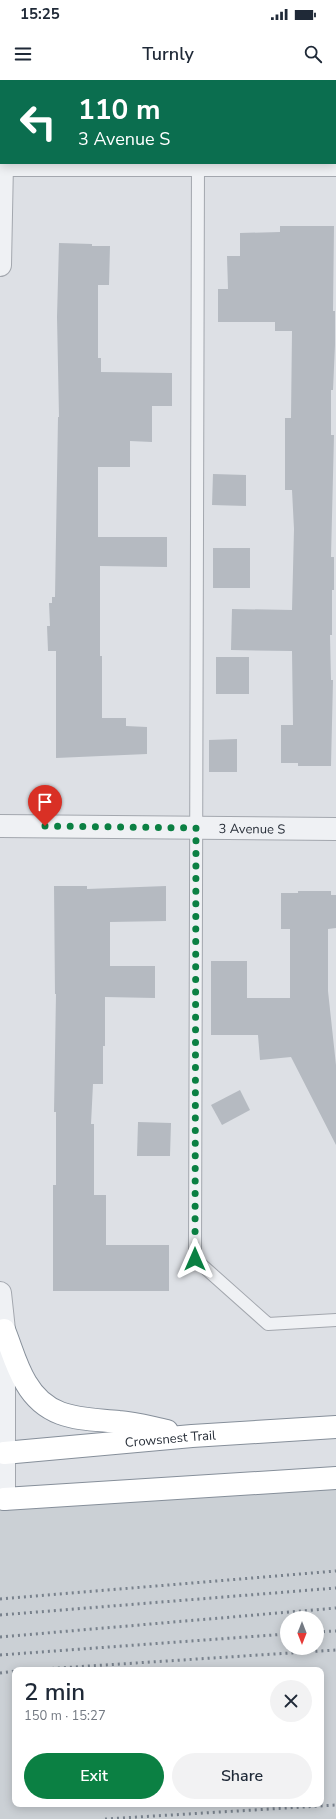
<!DOCTYPE html>
<meta charset="utf-8">
<style>
:root{--surface:#fff;--page:#f2f2f3;--text:#1f2937;--muted:#747a83;--accent:#0b8043}
body{margin:0;font-family:"Nunito Sans",sans-serif;background:var(--page);color:var(--text);height:100vh;display:flex;flex-direction:column;font-size:15px;white-space:nowrap}
*{box-sizing:border-box;margin:0}
p{font-size:13px;color:var(--muted)}
.icon{flex:none;width:22px;height:22px;fill:none;stroke:currentColor;stroke-width:2;stroke-linecap:round;stroke-linejoin:round}
.map{position:relative;flex:1;overflow:hidden}
.details{position:absolute;left:12px;top:1587px;width:312px;height:140px;display:flex;flex-direction:column;background:var(--surface);border-radius:8px;box-shadow:0 2px 10px #0003}
.details>*{flex:none}
.guide{position:absolute;left:0px;top:0px;width:336px;height:84px;box-shadow:0 2px 10px #0003;background:#0b6e4f;color:#fff;overflow:hidden}
.needle{width:26px;rotate:180deg}
.buttons{position:absolute;left:280px;top:1531px;display:grid;gap:8px}
.buttons a{display:grid;place-items:center;width:44px;height:44px;border-radius:50%;background:var(--surface);box-shadow:0 2px 10px #0003;font-size:20px}
.pin{position:absolute;display:grid;place-items:center;width:34px;height:34px;color:#fff;margin:-41px -17px;border-radius:50% 50% 50% 0;rotate:-45deg;box-shadow:0 0 4px #0007}
.pin .icon{rotate:45deg}
.me{position:absolute;width:44px;margin:-22px;rotate:0deg;stroke-linejoin:round;filter:drop-shadow(0 0 3px #0008)}
.turn{display:flex;align-items:center;gap:14px;height:84px;padding:0 12px;font-size:18px}
.turn .icon{width:52px;height:52px;stroke-width:2.5}
.turn b{display:block;font-size:28px;line-height:34px}
.round{display:grid;place-items:center;flex:none;width:42px;height:42px;border-radius:21px;background:var(--page)}
.head{display:flex;align-items:center;justify-content:space-between;height:68px;padding:0 12px}
h1{font-size:24px;font-weight:600;line-height:30px}
.primary-button{display:flex;gap:8px;margin-top:auto;padding:8px 12px}
.primary-button a{flex:1;height:46px;border-radius:24px;background:var(--accent);color:#fff;font-size:16px;font-weight:600;line-height:46px;text-align:center}
.primary-button a+a{background:var(--page);color:var(--text)}
.status{display:flex;justify-content:space-between;align-items:center;height:28px;padding:0 20px;background:var(--surface);direction:ltr}
.status svg{height:11px;fill:currentColor}
header{display:flex;justify-content:space-between;align-items:center;height:52px;padding:0 12px;background:var(--surface);font-size:18px;font-weight:600}
.map>svg:first-child{display:block}
.built{fill:#cbd0d5;fill-rule:evenodd}
.building{fill:#b5bac1}
.lines{fill:none;stroke-linecap:round;stroke-linejoin:round}
.service-casing{stroke:#a3a7ae;stroke-width:14}
.minor-casing{stroke:#a3a7ae;stroke-width:24}
.motorway-casing{stroke:#868f9a;stroke-width:24}
.service{stroke:#eff1f4;stroke-width:12}
.minor{stroke:#eff1f4;stroke-width:22}
.motorway{stroke:#fff;stroke-width:22}
.rail{stroke:#78818c;stroke-width:3;stroke-dasharray:2 4;stroke-linecap:butt}
.route{stroke:#0b8043;stroke-width:7;stroke-dasharray:0 12.6}
.labels{text-anchor:middle;stroke-width:3;stroke-linejoin:round;paint-order:stroke}
.street-label{font-size:13px;fill:#282f39;stroke:#eceff3}
</style>
<div class="status"><b>15:25</b><svg viewBox="0 0 49 12"><path d="M0 12V9h3v3zM5 12V6h3v6zM10 12V3h3v9zM15 12V0h3v12zM26 1h20v11H26zM47 4h2v5h-2z"/></svg></div>
<header><svg class="icon" aria-label="menu" viewBox="0 0 24 24"><path d="M4 6h16M4 12h16M4 18h16"/></svg>Turnly<svg class="icon" aria-label="search" viewBox="0 0 24 24"><circle cx="10" cy="10" r="6"/><path d="M15 15l6 6"/></svg></header>
<div class="map">
<svg width="336" height="1739" viewBox="0 0 336 1739">
<rect width="100%" height="100%" fill="#dde0e5"/>
<!-- built -->
<path class="built" d="M336,1398V1739H0V1419ZM287,1538H317V1568H287ZM15,1590H321V1724H15Z"/>
<!-- building -->
<g class="building">
<polygon points="280,146 334,146 333,231 335,231 335,265 333,310 331,310 331,355 334,355 331,477 334,477 334,510 332,510 332,555 330,555 331,600 333,600 331,686 298,686 298,683 281,683 281,645 293,645 292,571 231,570 232,529 292,530 294,449 292,410 285,410 285,338 291,338 292,251 275,251 275,242 218,242 218,209 228,209 227,176 240,176 240,153 280,152"/>
<polygon points="59,163 92,164 92,166 110,166 109,205 98,205 98,278 101,278 101,292 172,293 172,326 152,326 152,362 130,361 130,387 98,387 98,457 167,457 167,487 100,486 100,576 102,576 102,638 126,638 126,646 147,647 147,674 56,678 56,571 48,571 47,546 50,546 49,523 52,523 52,517 55,517 58,337 59,337 57,237"/>
<polygon points="213,394 246,395 246,426 212,425"/>
<rect x="213" y="468" width="37" height="40"/>
<rect x="216" y="577" width="33" height="37"/>
<polygon points="237,659 237,692 209,692 209,660"/>
<polygon points="54,806 87,806 87,809 166,806 166,841 110,842 110,886 155,886 155,918 105,917 105,966 103,966 103,1004 93,1004 91,1044 94,1044 94,1115 106,1115 106,1165 169,1165 169,1211 53,1211 53,1105 56,1105 56,1032 54,1032 56,914 55,914"/>
<polygon points="298,811 331,811 331,815 336,815 336,848 328,849 328,911 336,985 336,1065 291,977 260,980 258,955 211,955 211,881 247,881 247,918 290,918 290,849 281,849 281,813 298,813"/>
<polygon points="240,1010 250,1030 222,1045 211,1025"/>
<polygon points="138,1042 171,1043 170,1076 137,1076"/>
</g>
<g class="lines">
<defs>
<g id="service">
<polyline points="198,1 198,0"/>
<polyline points="198,83 195,1179 268,1244 336,1240"/>
</g>
<g id="minor">
<polyline points="1,0 1,8"/>
<polyline points="2,85 336,85"/>
<polyline points="0,185 2,83"/>
<path id="s1" d="M0,746L336,749"/>
<polyline points="0,1213 4,1250 4,1419"/>
</g>
<g id="motorway">
<path d="M4,1250C11,1267 16,1287 26,1303C48,1341 82,1338 119,1342C135,1343 152,1348 167,1351"/>
<path id="s2" d="M4,1373L192,1356L336,1347"/>
<polyline points="4,1419 336,1398"/>
</g>
</defs>
<!-- service casing -->
<use href="#service" class="service-casing"/>
<!-- minor casing -->
<use href="#minor" class="minor-casing"/>
<!-- motorway casing -->
<use href="#motorway" class="motorway-casing"/>
<!-- service -->
<use href="#service" class="service"/>
<!-- minor -->
<use href="#minor" class="minor"/>
<!-- motorway -->
<use href="#motorway" class="motorway"/>
<!-- rail -->
<g class="rail">
<polyline points="0,1519 336,1491"/>
<polyline points="0,1535 336,1508"/>
<polyline points="317,1552 336,1551"/>
<polyline points="0,1557 336,1528"/>
<polyline points="0,1575 287,1554"/>
<polyline points="28,1590 336,1570"/>
<polyline points="0,1593 15,1591"/>
<polyline points="105,1739 336,1725"/>
</g>
</g>
<g class="lines">
<!-- route -->
<polyline class="route" points="45,746 196,748 195,1179"/>
</g>
<g class="labels">
<!-- street labels -->
<g class="street-label">
<text dy="5" stroke="none"><textPath href="#s1" startOffset="252">3 Avenue S</textPath></text>
<text dy="5" stroke="none"><textPath href="#s2" startOffset="167">Crowsnest Trail</textPath></text>
</g>
</g>
</svg>
<div class="buttons">
<a><svg class="needle" viewBox="-14 -14 28 28"><path d="M0-13l5 13h-10z" fill="#e53935"/><path d="M0 13l5-13h-10z" fill="#747a83"/></svg></a>
</div>
<div class="pin" style="left:45px;top:746px;background:#d93025"><svg class="icon" aria-label="arrive" viewBox="0 0 24 24"><path d="M6 21V4h12l-3 4 3 4H6"/></svg></div>
<svg class="me" style="left:195px;top:1179px" viewBox="-20 -20 40 40"><path d="M0-17L14 15 0 8-14 15z" fill="#0b8043" stroke="#fff" stroke-width="4"/></svg>
<div class="guide">
<div class="turn"><svg class="icon" aria-label="left" viewBox="0 0 24 24"><path d="M17 20v-9H6M10 6l-5 5 5 5"/></svg><div><b>110 m</b>3 Avenue S</div></div>
</div>
<section class="details">
<div class="head"><div><h1>2 min</h1><p>150 m · 15:27</p></div><a class="round"><svg class="icon" aria-label="close" viewBox="0 0 24 24"><path d="M6 6l12 12M18 6L6 18"/></svg></a></div>
<div class="primary-button"><a>Exit</a><a>Share</a></div>
</section>
</div>
